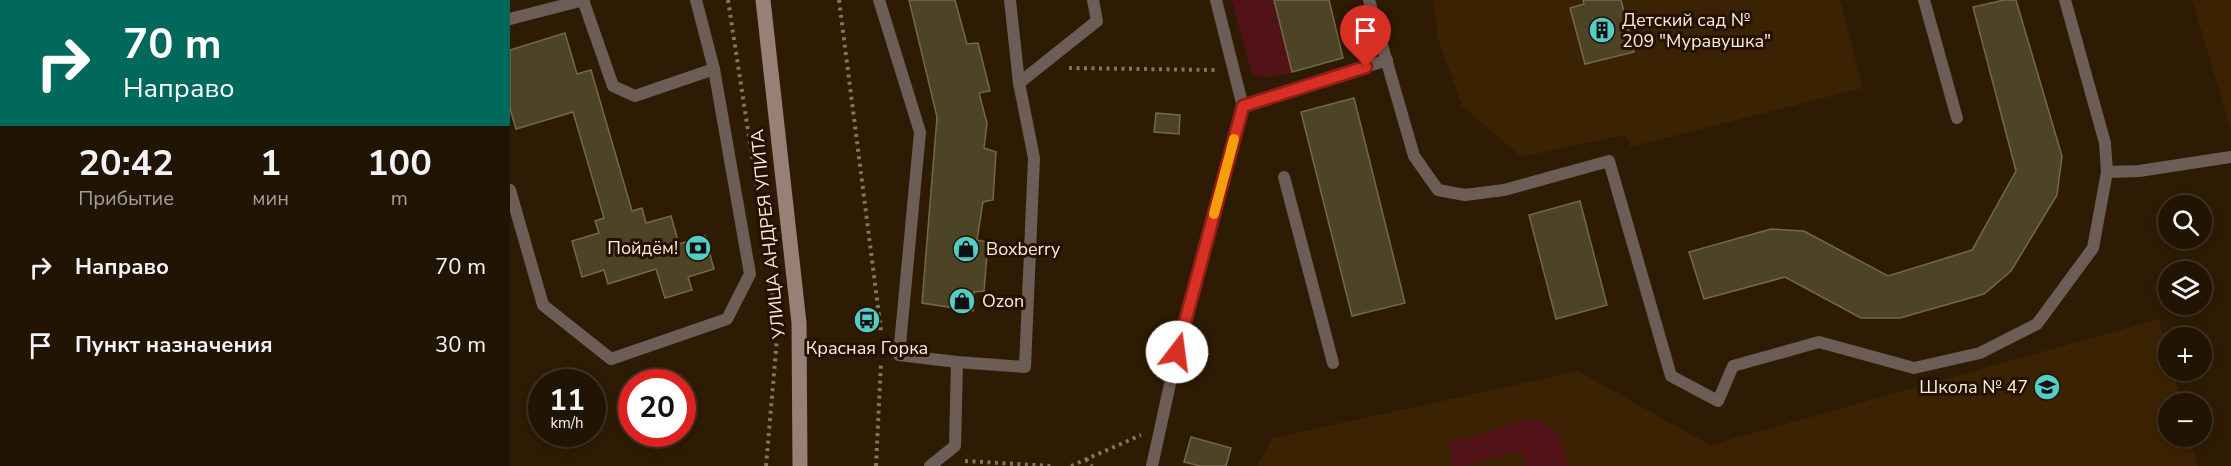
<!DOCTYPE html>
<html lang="ru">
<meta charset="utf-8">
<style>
:root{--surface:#221402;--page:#2a1d0c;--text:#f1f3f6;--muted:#a29e99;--line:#3f3324}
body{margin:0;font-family:"Nunito Sans",sans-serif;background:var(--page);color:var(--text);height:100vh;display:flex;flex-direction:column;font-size:22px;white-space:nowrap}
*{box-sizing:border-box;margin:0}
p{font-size:20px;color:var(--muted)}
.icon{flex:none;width:33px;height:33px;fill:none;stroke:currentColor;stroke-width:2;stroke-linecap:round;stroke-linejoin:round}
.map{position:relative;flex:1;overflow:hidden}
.panel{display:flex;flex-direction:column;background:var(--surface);width:510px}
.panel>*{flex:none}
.hud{background:#00695c;color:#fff;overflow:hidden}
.controls{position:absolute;left:1648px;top:195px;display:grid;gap:12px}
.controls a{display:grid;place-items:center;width:54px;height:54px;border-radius:50%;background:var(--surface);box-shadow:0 3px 9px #0003,0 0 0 2px var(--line);font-size:30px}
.speed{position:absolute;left:18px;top:369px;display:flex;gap:12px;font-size:30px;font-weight:700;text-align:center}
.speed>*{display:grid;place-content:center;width:78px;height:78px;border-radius:50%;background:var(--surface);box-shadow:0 3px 9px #0003,0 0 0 2px var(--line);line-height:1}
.speed small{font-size:15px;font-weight:400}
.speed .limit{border:9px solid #d22;background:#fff;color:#111}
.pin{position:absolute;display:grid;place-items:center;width:51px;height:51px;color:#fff;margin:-62px -26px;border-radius:50% 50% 50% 0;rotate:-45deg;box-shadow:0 0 6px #0007}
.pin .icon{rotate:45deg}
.me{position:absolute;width:66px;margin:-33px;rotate:15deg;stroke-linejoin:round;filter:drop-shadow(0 0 4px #0008)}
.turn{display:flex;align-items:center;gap:21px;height:126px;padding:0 24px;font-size:27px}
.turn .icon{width:78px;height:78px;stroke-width:2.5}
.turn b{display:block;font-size:42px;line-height:51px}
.eta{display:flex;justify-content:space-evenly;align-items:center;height:102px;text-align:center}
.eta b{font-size:36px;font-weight:700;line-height:42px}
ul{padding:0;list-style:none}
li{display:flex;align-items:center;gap:18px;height:78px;padding:0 24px}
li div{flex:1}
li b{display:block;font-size:22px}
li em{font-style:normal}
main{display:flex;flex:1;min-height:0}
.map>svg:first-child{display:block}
.built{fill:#3b2202}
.green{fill:#511318}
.building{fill:#4d4425;stroke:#726948;stroke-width:1.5}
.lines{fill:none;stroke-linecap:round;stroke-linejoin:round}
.path{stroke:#847460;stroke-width:4;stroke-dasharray:3 4.5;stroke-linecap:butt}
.lane{stroke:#6c5d57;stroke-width:12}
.secondary{stroke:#988076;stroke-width:15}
.route-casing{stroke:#8d1f18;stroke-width:15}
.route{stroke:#d93025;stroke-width:10}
.slow{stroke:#f59e0b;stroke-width:10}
.labels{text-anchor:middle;stroke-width:6;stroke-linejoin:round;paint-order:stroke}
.poi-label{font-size:18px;fill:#faedde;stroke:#241100;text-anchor:start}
.street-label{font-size:18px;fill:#faedde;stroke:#241100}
</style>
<main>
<section class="panel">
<div class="hud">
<div class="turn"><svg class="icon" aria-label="right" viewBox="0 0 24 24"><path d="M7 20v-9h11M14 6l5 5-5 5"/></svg><div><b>70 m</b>Направо</div></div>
</div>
<div class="eta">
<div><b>20:42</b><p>Прибытие</p></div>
<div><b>1</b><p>мин</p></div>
<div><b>100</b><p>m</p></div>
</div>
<ul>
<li><svg class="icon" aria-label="right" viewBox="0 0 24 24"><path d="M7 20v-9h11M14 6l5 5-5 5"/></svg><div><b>Направо</b></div><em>70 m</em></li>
<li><svg class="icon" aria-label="arrive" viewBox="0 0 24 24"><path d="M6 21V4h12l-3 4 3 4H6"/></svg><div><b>Пункт назначения</b></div><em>30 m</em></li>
</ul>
</section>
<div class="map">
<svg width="1721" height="466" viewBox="0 0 1721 466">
<rect width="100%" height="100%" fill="#2e1b03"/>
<!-- built -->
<g class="built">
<polygon points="923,0 1330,0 1353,88 1121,147 1115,135 1011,157 952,106 928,39"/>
<polygon points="1682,0 1721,0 1721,130"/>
<polygon points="1649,319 1659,357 1659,370 1663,371 1671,403 1659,404 1659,436 1680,437 1688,466 747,466 763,438 1068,371 1200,445"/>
</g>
<!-- green -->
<g class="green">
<path d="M722,0H764L782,72C767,77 753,82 741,72Z"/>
<polygon points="1025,418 1049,432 1059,466 1015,466 1010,451 954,466 944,466 938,443"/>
</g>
<!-- building -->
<g class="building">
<polygon points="399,0 445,0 457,44 468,43 480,91 469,93 477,123 474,148 486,152 483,200 473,202 467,240 478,242 474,291 464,292 463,311 412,303 427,117"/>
<polygon points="764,0 819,0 833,58 782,72"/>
<polygon points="1073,0 1111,0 1124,52 1075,64 1060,8 1074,4"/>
<polygon points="1494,0 1506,0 1552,156 1547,195 1501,271 1474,294 1390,318 1351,318 1275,277 1194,299 1179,252 1261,229 1294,231 1378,276 1462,250 1506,171 1463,7"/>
<polygon points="55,33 67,74 81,70 122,211 132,208 136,223 161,216 169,244 195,236 204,269 178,277 182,290 155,298 146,269 98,284 94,270 72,277 62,241 89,233 85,221 94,218 63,112 6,129 0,109 0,50"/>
<polygon points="844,98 895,303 842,316 791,112"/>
<polygon points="646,113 670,115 669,134 644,132"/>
<polygon points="1070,201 1097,305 1046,319 1019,215"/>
<polygon points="681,437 721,448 716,466 690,466 674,462"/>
</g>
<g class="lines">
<!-- path -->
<g class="path">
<polyline points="218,0 247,189"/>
<polyline points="329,0 371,331"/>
<polyline points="559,68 705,70"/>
<polyline points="260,277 264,305"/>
<polyline points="576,459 582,466"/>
<polyline points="455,461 541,466"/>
<polyline points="256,466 267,339"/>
<polyline points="366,466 371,362"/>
<polyline points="561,466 631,435"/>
</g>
<!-- lane -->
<g class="lane">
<polyline points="73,0 103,86 125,96 204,69"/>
<polyline points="369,0 410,132 389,355 447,362 515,367 524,158 509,83 500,0"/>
<polyline points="859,0 904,156 928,190 955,195 994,190 1099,161 1161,376 1208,401 1223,366 1309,342 1404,368 1470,353 1527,324 1583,248 1597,172"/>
<polyline points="1414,0 1447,118"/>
<polyline points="1555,0 1595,143 1597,172 1629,171 1721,157"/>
<polyline points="0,19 74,0"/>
<polyline points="509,83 587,21 583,0"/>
<polyline points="733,107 877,60"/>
<polyline points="774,177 823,363"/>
<polyline points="0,190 33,305 101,359 217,319 240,274 204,69 186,0"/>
<polyline points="420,466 445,446 447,362"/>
<polyline points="642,466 667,352 733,107 706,0"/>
</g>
<!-- secondary -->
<polyline class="secondary" points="253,0 289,323 290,466"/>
</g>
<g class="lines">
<defs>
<polyline id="route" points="667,352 733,106 856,67"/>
</defs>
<!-- route casing -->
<use href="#route" class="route-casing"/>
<!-- route -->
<use href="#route" class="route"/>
<!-- slow -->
<polyline class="slow" points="704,214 724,139"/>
</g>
<!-- icons -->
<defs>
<symbol id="building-disc" viewBox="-11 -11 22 22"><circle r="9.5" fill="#54cdc6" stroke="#241100"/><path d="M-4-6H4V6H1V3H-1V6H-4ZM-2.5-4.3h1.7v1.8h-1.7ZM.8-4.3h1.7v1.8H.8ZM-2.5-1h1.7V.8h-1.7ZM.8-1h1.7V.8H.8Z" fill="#111"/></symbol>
<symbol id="bank-disc" viewBox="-11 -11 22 22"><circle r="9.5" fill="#54cdc6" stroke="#241100"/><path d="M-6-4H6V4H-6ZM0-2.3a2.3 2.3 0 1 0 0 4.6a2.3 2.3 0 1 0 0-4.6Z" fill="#111"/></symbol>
<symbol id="shop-disc" viewBox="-11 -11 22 22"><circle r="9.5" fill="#54cdc6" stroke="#241100"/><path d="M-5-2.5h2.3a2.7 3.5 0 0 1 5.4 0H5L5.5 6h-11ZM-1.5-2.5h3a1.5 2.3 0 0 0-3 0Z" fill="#111"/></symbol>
<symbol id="bus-disc" viewBox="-11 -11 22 22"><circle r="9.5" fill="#54cdc6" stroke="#241100"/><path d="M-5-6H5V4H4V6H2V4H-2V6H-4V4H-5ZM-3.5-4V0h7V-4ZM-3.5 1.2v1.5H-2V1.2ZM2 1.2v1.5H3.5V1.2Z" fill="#111"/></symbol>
<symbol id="school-disc" viewBox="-11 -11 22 22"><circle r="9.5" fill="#54cdc6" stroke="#241100"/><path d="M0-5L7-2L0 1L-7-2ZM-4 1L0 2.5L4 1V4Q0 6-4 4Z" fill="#111"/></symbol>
</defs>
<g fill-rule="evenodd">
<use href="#building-disc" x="1077" y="15" width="30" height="30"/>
<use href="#bank-disc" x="173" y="233" width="30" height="30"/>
<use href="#shop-disc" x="441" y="234" width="30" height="30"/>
<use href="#shop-disc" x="437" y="286" width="30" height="30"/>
<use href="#bus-disc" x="342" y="305" width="30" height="30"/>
<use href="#school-disc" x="1522" y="372" width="30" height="30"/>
</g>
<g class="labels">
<!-- poi labels -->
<g class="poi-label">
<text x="1112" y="26">Детский сад №<tspan x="1112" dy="21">209 "Муравушка"</tspan></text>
<text x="168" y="254" text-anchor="end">Пойдём!</text>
<text x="476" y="255">Boxberry</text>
<text x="472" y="307">Ozon</text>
<text x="357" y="354" text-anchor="middle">Красная Горка</text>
<text x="1518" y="393" text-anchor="end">Школа № 47</text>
</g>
<!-- street labels -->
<g class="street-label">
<text transform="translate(258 234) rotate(-96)" y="6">УЛИЦА АНДРЕЯ УПИТА</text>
</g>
</g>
</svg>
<div class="controls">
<a><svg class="icon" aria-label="search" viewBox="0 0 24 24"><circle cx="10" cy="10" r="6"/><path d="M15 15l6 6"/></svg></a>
<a><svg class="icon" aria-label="layers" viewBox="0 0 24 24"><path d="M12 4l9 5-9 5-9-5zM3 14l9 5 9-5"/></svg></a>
<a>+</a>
<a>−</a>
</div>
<div class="speed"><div>11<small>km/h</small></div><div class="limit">20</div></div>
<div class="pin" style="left:856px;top:67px;background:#d93025"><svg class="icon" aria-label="arrive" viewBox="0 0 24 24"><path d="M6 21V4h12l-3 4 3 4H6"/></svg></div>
<svg class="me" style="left:667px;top:352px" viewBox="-20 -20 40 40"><circle r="19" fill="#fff"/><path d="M0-13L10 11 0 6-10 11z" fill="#d93025"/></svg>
</div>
</main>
